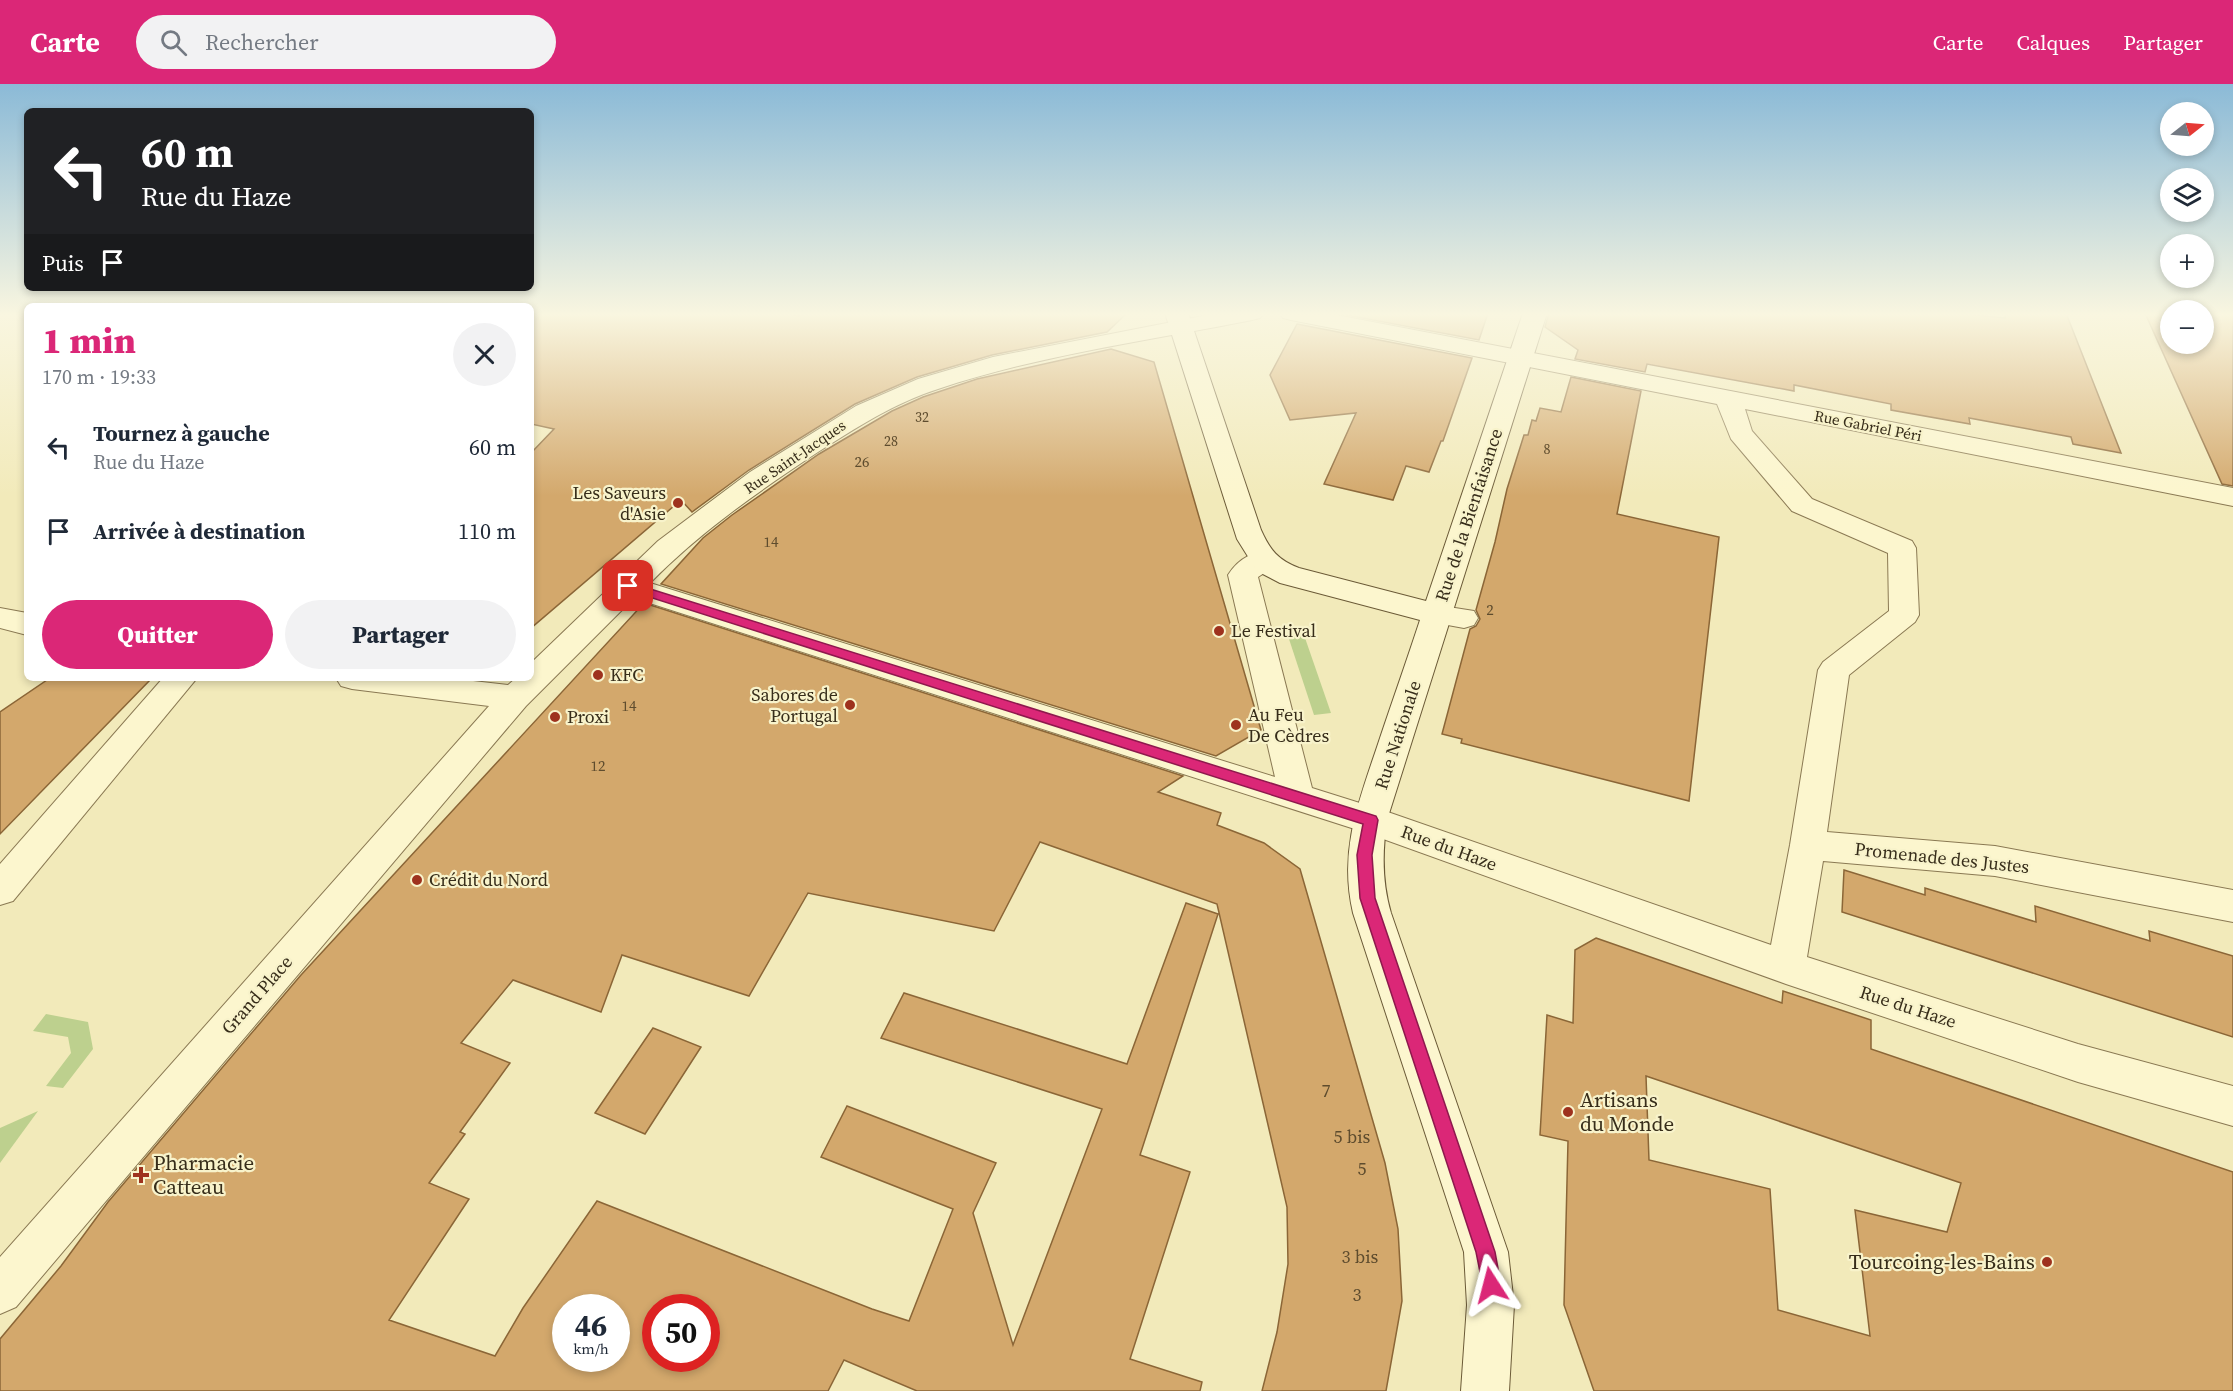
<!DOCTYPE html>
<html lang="fr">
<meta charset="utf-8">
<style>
:root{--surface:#fff;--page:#f2f2f3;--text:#1f2937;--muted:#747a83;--accent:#db2777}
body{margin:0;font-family:"Source Serif 4",serif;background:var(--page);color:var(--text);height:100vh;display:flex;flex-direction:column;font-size:22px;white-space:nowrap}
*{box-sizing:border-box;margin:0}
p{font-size:20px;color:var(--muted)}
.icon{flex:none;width:33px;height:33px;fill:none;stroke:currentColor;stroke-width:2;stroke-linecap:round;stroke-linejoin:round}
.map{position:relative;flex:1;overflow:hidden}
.panel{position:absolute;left:24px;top:219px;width:510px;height:378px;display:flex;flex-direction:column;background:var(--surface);border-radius:9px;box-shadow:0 3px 9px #0003}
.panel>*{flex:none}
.top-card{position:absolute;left:24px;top:24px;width:510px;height:183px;border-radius:9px;box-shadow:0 3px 9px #0003;background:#202124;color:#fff;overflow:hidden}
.needle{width:39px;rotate:73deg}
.tools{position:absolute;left:2160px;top:18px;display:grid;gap:12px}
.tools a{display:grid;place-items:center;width:54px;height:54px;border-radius:50%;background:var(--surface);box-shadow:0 3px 9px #0003;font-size:30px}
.speed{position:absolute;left:552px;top:1210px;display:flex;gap:12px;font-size:30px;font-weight:700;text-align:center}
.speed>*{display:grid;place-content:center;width:78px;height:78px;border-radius:50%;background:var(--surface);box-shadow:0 3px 9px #0003;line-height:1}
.speed small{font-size:15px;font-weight:400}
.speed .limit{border:9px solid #d22;background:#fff;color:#111}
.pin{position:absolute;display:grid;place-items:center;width:51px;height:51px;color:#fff;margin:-26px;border-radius:12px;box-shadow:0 3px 9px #0006}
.me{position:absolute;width:66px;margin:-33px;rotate:351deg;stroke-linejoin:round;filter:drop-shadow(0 0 4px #0008)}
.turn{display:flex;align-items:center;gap:21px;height:126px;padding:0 18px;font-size:27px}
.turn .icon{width:78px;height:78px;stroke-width:2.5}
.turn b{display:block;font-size:42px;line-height:51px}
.then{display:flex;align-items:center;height:57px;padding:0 18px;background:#0003;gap:12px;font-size:22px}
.round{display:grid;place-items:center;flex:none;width:63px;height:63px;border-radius:32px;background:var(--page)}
.head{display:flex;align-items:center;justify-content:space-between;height:102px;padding:0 18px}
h1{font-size:36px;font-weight:800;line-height:45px;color:var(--accent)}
.cta{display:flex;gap:12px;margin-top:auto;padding:12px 18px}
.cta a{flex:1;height:69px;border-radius:36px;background:var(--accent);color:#fff;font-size:24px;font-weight:800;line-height:69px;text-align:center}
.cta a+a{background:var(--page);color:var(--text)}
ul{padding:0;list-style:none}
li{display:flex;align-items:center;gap:18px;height:84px;padding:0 18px}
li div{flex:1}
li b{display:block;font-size:22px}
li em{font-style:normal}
header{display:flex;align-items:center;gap:36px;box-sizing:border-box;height:84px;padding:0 30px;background:var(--accent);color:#fff}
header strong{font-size:28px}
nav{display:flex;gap:33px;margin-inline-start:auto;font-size:21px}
.search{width:420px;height:54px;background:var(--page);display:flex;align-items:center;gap:15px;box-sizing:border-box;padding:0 21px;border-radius:33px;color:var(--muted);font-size:22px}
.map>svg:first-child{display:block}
.green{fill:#bdd08e}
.building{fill:#d3a86c;stroke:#8b6637;stroke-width:1.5;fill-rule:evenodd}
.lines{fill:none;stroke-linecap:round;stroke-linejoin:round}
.lane-casing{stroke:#8a7953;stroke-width:2}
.street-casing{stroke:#8a7953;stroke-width:2}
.secondary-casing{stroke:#6b5a37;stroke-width:2}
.lane{fill:#fcf6ce;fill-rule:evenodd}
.street{fill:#fcf6ce;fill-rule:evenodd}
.secondary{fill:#fcf6ce;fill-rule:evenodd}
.route{fill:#db2777;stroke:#8e194d;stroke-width:1.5}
.poi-dot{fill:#9e321e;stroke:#f8f3cb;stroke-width:2}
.labels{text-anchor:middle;stroke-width:4.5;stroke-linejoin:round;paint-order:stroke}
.far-number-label{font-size:14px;fill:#5e4c2e}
.far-street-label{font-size:15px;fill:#372d1a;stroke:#f8f3cb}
.number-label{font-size:15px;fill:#5e4c2e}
.poi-label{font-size:18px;fill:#372d1a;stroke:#f8f3cb;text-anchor:start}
.street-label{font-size:18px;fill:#372d1a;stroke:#f8f3cb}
.near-number-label{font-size:18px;fill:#5e4c2e}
.near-poi-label{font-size:21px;fill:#372d1a;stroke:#f8f3cb;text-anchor:start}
</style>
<header>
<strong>Carte</strong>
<div class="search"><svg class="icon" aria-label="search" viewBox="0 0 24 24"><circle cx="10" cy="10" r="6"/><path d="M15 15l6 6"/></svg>Rechercher</div>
<nav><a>Carte</a><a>Calques</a><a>Partager</a></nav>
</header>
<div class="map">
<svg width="2233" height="1307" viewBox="0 0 2233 1307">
<rect width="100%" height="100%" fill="#f2eaba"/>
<!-- green -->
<g class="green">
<polygon points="1304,551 1331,629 1314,631 1288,552"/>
<polygon points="46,930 88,938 93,965 63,1004 46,1002 71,969 68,953 33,947"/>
<polygon points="38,1027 0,1079 0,1044"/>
</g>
<!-- building -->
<g class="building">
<polygon points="531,229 786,229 799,232 806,229 1127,229 1107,248 992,271 917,293 855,320 749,386 692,428 681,416 531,544 531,369 554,345 531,340"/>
<polygon points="1336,229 1488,229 1479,256"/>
<polygon points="1549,229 1956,229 2005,234 2005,229 2066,229 2121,369 2073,360 2071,353 1969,334 1970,340 1891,326 1891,320 1794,301 1794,307 1647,280 1645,288 1575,275 1578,266 1545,243"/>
<polygon points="2145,229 2170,229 2170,260 2204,260 2204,229 2233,229 2233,402 2222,400"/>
<polygon points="1297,240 1472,274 1443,357 1441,357 1429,388 1406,382 1393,416 1324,400 1356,329 1290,336 1270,291"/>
<polygon points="1111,265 1154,278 1261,646 1216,672 661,500 703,454 732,431 819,370 892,327 923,313 977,295"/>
<polygon points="1571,293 1641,307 1617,430 1719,453 1689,717 1461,659 1462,655 1442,650 1470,545 1476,542 1480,535 1476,526 1495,458 1507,405 1524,351 1528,351 1532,336 1536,337 1540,324 1561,328"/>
<path d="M644,519L1183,692L1158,708L1221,729L1217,741L1264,759L1300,785L1385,1079L1398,1145L1402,1217L1386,1307H1262L1277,1248L1288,1180L1287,1123L1217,820L1040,758L994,847L808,809L749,912L622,871L601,928L513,896L461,959L510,979L460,1048L465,1050L429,1099L469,1115L389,1236L495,1272L523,1224L597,1117L872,1225L909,1237L953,1125L821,1073L847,1022L996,1079L973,1129L1013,1261L1102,1025L881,954L904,909L1127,980L1186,819L1218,830L1140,1071L1190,1088L1130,1275L1202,1298L1200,1307H917L844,1276L828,1307H0V1255L61,1182L108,1118L301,891ZM566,1224H616V1275H566ZM656,1224H706V1275H656Z"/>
<polygon points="50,594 152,594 0,750 0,628"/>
<polygon points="1844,786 1925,811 1925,804 2036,838 2035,822 2150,857 2149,847 2233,872 2233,953 1842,828"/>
<path d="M1596,854L1782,919L1783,907L1871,936V965L2233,1088V1307H1594L1564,1221L1568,1057L1540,1051L1547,931L1573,939L1575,866ZM1646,992L1961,1099L1947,1148L1855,1126L1870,1252L1778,1226L1770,1105L1649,1076Z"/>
<polygon points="653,944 701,963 645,1050 595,1029"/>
</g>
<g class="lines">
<defs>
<polygon id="lane" points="1436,521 1474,527 1478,534 1474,541 1464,544 1426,537 1422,530 1426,523"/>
<g id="street">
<path d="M1218,229H1264L1260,234L1252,236C1147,257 1039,271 938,305C894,319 856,344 818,368C759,407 700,448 650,499L1275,693L1228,491C1238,475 1254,465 1272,470L1276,477L1272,484L1258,493L1312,704L1382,726L1771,861L1790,761L1818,586L1823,578L1889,527L1888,469L1792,427L1731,355L1717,320L1291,236L1283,234L1280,229H1326L2233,404V422L1745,325L1752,347L1812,415L1912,457L1916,464L1919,531L1915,538L1849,591L1827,748L1995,762L2233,806V838L1995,792L1823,777L1807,873L2078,960L2233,1002V1042L2078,998L1786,900L1361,747L634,514L526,622L16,1223L0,1230V1173L489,622L352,605L341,602L336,594H447L508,601L516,594H531V579L658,457L750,388L856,322L918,295L993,273Z"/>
<polygon points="0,524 27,529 27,551 0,544"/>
<polygon points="163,594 197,594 13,817 0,821 0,780"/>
</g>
<path id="secondary" d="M1165,229H1188L1261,446C1270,466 1278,476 1299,484L1426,517L1523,229H1547L1387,736C1382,768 1382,798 1391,829L1508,1168L1514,1221L1509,1307H1461L1467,1221L1464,1168L1353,829C1338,764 1360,715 1380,654C1393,615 1407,576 1420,536L1280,499L1257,487L1237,455Z"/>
</defs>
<!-- lane casing -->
<use href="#lane" class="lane-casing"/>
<!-- street casing -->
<use href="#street" class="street-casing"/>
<!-- secondary casing -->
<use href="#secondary" class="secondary-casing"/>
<!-- lane -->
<use href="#lane" class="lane"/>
<!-- street -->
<use href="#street" class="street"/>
<!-- secondary -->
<use href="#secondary" class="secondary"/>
</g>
<!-- sky -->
<linearGradient id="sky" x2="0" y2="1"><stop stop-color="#8bbad7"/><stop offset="0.56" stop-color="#f9f6e0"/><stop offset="1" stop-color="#f9f6e0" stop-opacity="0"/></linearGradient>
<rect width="2233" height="412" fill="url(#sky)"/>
<!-- route -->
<polygon class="route" points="628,498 1376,732 1378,736 1372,771 1375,814 1495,1168 1501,1201 1498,1208 1491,1210 1484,1208 1476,1168 1360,814 1357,771 1363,740 624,505 624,499"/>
<!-- markers -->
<g class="poi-dot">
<circle cx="678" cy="419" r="6"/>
<circle cx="1219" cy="547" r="6"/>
<circle cx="598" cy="591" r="6"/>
<circle cx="850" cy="621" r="6"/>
<circle cx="555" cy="633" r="6"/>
<circle cx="1236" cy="641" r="6"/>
<circle cx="417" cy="796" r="6"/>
<circle cx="1568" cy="1028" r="6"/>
<path d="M138 1082h6v6h6v6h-6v6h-6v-6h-6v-6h6z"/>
<circle cx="2047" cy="1178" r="6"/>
</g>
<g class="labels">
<!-- far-number labels -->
<g class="far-number-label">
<text x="922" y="338">32</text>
<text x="891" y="362">28</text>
<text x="1547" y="370">8</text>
</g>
<!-- far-street labels -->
<g class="far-street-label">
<text transform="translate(1868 342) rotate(11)" y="5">Rue Gabriel Péri</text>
<text transform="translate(795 373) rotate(-34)" y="5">Rue Saint-Jacques</text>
</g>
<!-- number labels -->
<g class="number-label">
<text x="862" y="383">26</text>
<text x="771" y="463">14</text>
<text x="1490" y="531">2</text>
<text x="629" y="627">14</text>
<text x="598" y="687">12</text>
</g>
<!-- poi labels -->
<g class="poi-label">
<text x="666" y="415" text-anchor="end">Les Saveurs<tspan x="666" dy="21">d'Asie</tspan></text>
<text x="1231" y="553">Le Festival</text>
<text x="610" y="597">KFC</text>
<text x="838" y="617" text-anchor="end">Sabores de<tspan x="838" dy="21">Portugal</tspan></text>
<text x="1248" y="637">Au Feu<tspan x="1248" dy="21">De Cèdres</tspan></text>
<text x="567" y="639">Proxi</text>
<text x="429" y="802">Crédit du Nord</text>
</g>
<!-- street labels -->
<g class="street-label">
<text transform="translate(1469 431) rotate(-72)" y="6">Rue de la Bienfaisance</text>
<text transform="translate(1398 651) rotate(-72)" y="6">Rue Nationale</text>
<text transform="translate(1449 764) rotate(20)" y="6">Rue du Haze</text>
<text transform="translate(1942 774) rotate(6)" y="6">Promenade des Justes</text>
<text transform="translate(257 911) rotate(-49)" y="6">Grand Place</text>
<text transform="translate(1908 923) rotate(18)" y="6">Rue du Haze</text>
</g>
<!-- near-number labels -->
<g class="near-number-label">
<text x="1326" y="1013">7</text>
<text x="1352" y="1059">5 bis</text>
<text x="1362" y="1091">5</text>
<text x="1360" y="1179">3 bis</text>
<text x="1357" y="1217">3</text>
</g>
<!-- near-poi labels -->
<g class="near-poi-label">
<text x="1580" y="1023">Artisans<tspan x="1580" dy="24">du Monde</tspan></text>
<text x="153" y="1086">Pharmacie<tspan x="153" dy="24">Catteau</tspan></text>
<text x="2035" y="1185" text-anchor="end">Tourcoing-les-Bains</text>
</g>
</g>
</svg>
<div class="tools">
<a><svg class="needle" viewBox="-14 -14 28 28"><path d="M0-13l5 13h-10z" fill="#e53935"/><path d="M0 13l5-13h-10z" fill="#747a83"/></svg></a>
<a><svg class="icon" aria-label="layers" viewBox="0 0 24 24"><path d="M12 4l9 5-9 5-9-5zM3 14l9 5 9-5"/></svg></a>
<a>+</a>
<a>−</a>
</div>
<div class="speed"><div>46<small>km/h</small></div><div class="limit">50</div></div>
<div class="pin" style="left:628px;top:502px;background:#d93025"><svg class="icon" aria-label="arrive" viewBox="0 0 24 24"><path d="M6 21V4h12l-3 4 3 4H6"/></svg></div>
<svg class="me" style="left:1491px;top:1201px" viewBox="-20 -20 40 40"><path d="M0-17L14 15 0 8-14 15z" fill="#db2777" stroke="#fff" stroke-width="4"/></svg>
<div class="top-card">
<div class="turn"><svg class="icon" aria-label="left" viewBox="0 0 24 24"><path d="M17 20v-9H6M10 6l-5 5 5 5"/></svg><div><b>60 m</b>Rue du Haze</div></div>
<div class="then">Puis<svg class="icon" aria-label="arrive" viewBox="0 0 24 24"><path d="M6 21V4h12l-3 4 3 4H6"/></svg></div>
</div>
<section class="panel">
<div class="head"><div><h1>1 min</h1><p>170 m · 19:33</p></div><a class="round"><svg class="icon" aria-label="close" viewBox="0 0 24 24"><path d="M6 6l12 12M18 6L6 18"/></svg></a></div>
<ul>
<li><svg class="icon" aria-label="left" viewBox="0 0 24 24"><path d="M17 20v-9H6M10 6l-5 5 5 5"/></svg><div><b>Tournez à gauche</b><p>Rue du Haze</p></div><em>60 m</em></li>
<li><svg class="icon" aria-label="arrive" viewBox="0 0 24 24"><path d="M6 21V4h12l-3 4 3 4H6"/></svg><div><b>Arrivée à destination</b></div><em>110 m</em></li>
</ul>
<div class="cta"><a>Quitter</a><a>Partager</a></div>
</section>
</div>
